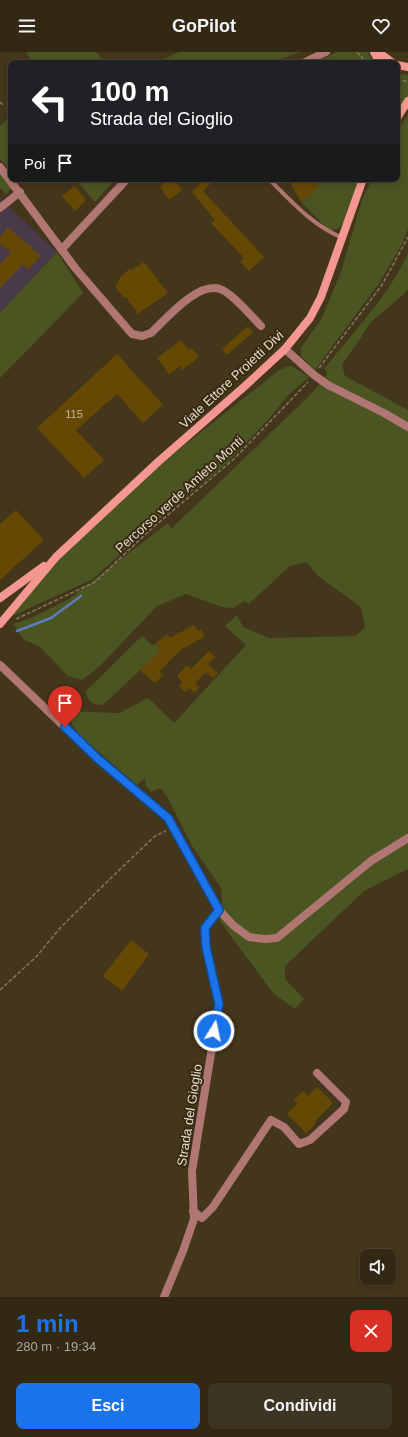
<!DOCTYPE html>
<html lang="it">
<meta charset="utf-8">
<style>
:root{--surface:#332814;--page:#3e3422;--text:#f1f3f6;--muted:#a9a6a0;--line:#4e4434;--accent:#1a73e8}
body{margin:0;font-family:Helvetica,sans-serif;background:var(--page);color:var(--text);height:100vh;display:flex;flex-direction:column;font-size:15px;white-space:nowrap}
*{box-sizing:border-box;margin:0}
p{font-size:13px;color:var(--muted)}
.icon{flex:none;width:22px;height:22px;fill:none;stroke:currentColor;stroke-width:2;stroke-linecap:round;stroke-linejoin:round}
.map{position:relative;height:1245px;overflow:hidden}
.panel{display:flex;flex-direction:column;background:var(--surface);flex:1}
.panel>*{flex:none}
.guide{position:absolute;left:8px;top:8px;width:392px;height:122px;border-radius:8px;box-shadow:0 2px 6px #0003,0 0 0 1px var(--line);background:#202124;color:#fff;overflow:hidden}
.fabs{position:absolute;left:360px;top:1197px;display:grid;gap:8px}
.fabs a{display:grid;place-items:center;width:36px;height:36px;border-radius:8px;background:var(--surface);box-shadow:0 2px 6px #0003,0 0 0 1px var(--line);font-size:20px}
.pin{position:absolute;display:grid;place-items:center;width:34px;height:34px;color:#fff;margin:-41px -17px;border-radius:50% 50% 50% 0;rotate:-45deg;box-shadow:0 0 4px #0007}
.pin .icon{rotate:45deg}
.me{position:absolute;width:44px;margin:-22px;rotate:10deg;stroke-linejoin:round;filter:drop-shadow(0 0 3px #0008)}
.turn{display:flex;align-items:center;gap:14px;height:84px;padding:0 16px;font-size:18px}
.turn .icon{width:52px;height:52px;stroke-width:2.5}
.turn b{display:block;font-size:28px;line-height:34px}
.then{display:flex;align-items:center;height:38px;padding:0 16px;background:#0003;gap:8px;font-size:15px}
.round{display:grid;place-items:center;flex:none;width:42px;height:42px;border-radius:8px;background:var(--page)}
.summary{display:flex;align-items:center;justify-content:space-between;height:68px;padding:0 16px}
h1{font-size:24px;font-weight:800;line-height:30px;color:var(--accent)}
.primary-button{display:flex;gap:8px;margin-top:auto;padding:8px 16px}
.primary-button a{flex:1;height:46px;border-radius:8px;background:var(--accent);color:#fff;font-size:16px;font-weight:800;line-height:46px;text-align:center}
.primary-button a+a{background:var(--page);color:var(--text)}
header{display:flex;justify-content:space-between;align-items:center;height:52px;padding:0 16px;background:var(--surface);font-size:18px;font-weight:800}
.map>svg:first-child{display:block}
.industrial{fill:#483a48}
.green{fill:#4b5522}
.lines{fill:none;stroke-linecap:round;stroke-linejoin:round}
.stream{stroke:#5d7cbd;stroke-width:2.5}
.building{fill:#654804}
.path{stroke:#837761;stroke-width:1.5;stroke-dasharray:4 2;stroke-linecap:butt}
.lane{stroke:#b07671;stroke-width:4}
.street{stroke:#b07671;stroke-width:8}
.secondary{stroke:#f49790;stroke-width:8}
.route-casing{stroke:#114b97;stroke-width:10}
.route{stroke:#1a73e8;stroke-width:7}
.labels{text-anchor:middle;stroke-width:4;stroke-linejoin:round;paint-order:stroke}
.number-label{font-size:11px;fill:#c5b79b}
.street-label{font-size:13px;fill:#e5dccd;stroke:#392b11}
</style>
<header><svg class="icon" aria-label="menu" viewBox="0 0 24 24"><path d="M4 6h16M4 12h16M4 18h16"/></svg>GoPilot<svg class="icon" aria-label="heart" viewBox="0 0 24 24"><path d="M12 20l-8-8c-3-5 5-10 8-4 3-6 11-1 8 4z"/></svg></header>
<div class="map">
<svg width="408" height="1245" viewBox="0 0 408 1245">
<rect width="100%" height="100%" fill="#44361b"/>
<!-- industrial -->
<polygon class="industrial" points="0,146 57,200 0,261"/>
<!-- green -->
<g class="green">
<polygon points="26,0 96,0 105,11 33,11"/>
<polygon points="179,0 300,0 270,11 160,11 162,8"/>
<polygon points="337,0 368,0 374,11 315,11"/>
<polygon points="397,21 408,23 408,44 397,60"/>
<polygon points="11,62 11,119 0,107 0,74 8,67"/>
<polygon points="408,62 408,177 400,196 379,231 315,318 301,304 301,296 322,266 341,220 362,148 372,127 397,127 397,80"/>
<polygon points="0,121 13,135 6,142 0,136"/>
<polygon points="75,127 115,127 95,150"/>
<polygon points="321,127 359,127 344,171 337,177 329,178 301,150 314,140"/>
<polygon points="57,200 83,241 0,326 0,261"/>
<path d="M408,201V237L404,242L372,269L342,313L345,324L408,358V817L364,839L285,914V927L304,947L295,957L273,941L220,869L222,849L221,836L192,794L167,744L160,736L151,740L146,734L145,726L137,733L79,683L64,659L119,661L148,646L174,671L246,593L225,574L237,563L243,575L269,586L355,584L365,576L361,555L319,525L306,510L290,514L249,552L245,549L233,556L222,555L186,542L157,554L100,614L82,628L68,624L39,594L24,588L13,572L31,566L69,547L168,471L171,477L314,339L327,322L325,316C354,279 388,245 408,201Z"/>
<polygon points="292,314 309,325 288,343 267,369 228,410 144,480 93,527 10,565 60,505 162,411 278,319 286,315"/>
<path d="M142,584L152,593L155,592L165,602L140,618L104,652C94,655 89,650 86,641L88,637Z"/>
</g>
<g class="lines">
<!-- stream -->
<polyline class="stream" points="17,579 51,566 81,544"/>
</g>
<!-- building -->
<g class="building">
<polygon points="170,127 174,127 182,138 169,148 160,134"/>
<polygon points="205,127 215,127 203,139 264,205 249,219 240,210 244,206 211,171 215,168 192,140"/>
<polygon points="288,127 321,127 314,140 301,150"/>
<polygon points="75,134 86,148 75,159 62,144"/>
<polygon points="8,175 41,204 28,217 23,212 0,236 0,212 11,201 0,192 0,185"/>
<polygon points="144,210 168,241 138,262 126,245 124,246 115,235 120,226 129,217 132,218"/>
<polygon points="248,274 253,280 227,303 222,297"/>
<polygon points="181,288 189,298 192,296 199,305 182,318 180,314 169,322 157,306"/>
<polygon points="117,302 163,353 143,371 117,342 76,378 104,408 84,426 37,376"/>
<polygon points="16,458 44,488 0,528 0,472"/>
<polygon points="194,573 198,579 201,578 205,584 181,598 171,607 160,620 163,623 155,631 140,618 161,597 155,592 167,582 170,586"/>
<polygon points="209,599 215,605 208,612 218,621 213,626 206,620 195,631 200,635 194,641 190,636 185,640 179,634 182,630 177,624 187,613 191,617"/>
<polygon points="131,888 149,902 122,939 103,924"/>
<polygon points="317,1035 333,1051 315,1069 316,1071 306,1081 287,1062 297,1052 294,1048 303,1039 308,1044"/>
</g>
<g class="lines">
<!-- path -->
<g class="path">
<polyline points="357,0 367,11"/>
<polyline points="397,27 408,30"/>
<polyline points="0,50 3,53"/>
<polyline points="319,316 382,233 408,185"/>
<polyline points="16,567 95,530 150,478 234,407 308,330"/>
<polyline points="0,938 36,905 61,875 113,824 155,784 166,779"/>
</g>
<!-- lane -->
<path class="lane" d="M269,127C291,149 313,174 343,186"/>
<!-- street -->
<g class="street">
<polyline points="303,11 326,0"/>
<path d="M0,115L76,217L132,282L142,284L151,281C167,266 197,230 220,237C231,240 252,265 261,274"/>
<polyline points="0,156 20,140"/>
<polyline points="62,197 127,127"/>
<polyline points="285,297 314,323 328,333 384,361 408,375"/>
<polyline points="0,613 97,706 168,766 219,858 234,874 249,885 264,887 277,886 371,809 408,786"/>
<polyline points="193,1159 202,1166 213,1155 271,1068 284,1075 299,1092 310,1088 344,1057 346,1050 317,1021"/>
<polyline points="164,1245 183,1199 194,1167 192,1119 219,952 206,895 205,876 219,858"/>
</g>
<!-- secondary -->
<g class="secondary">
<polyline points="374,0 380,11"/>
<polyline points="378,0 393,11"/>
<polyline points="397,13 408,15"/>
<polyline points="397,66 408,49"/>
<polyline points="0,546 44,514"/>
<polyline points="0,572 56,505 159,409 245,334 285,297 310,266 321,245 363,127"/>
</g>
</g>
<g class="lines">
<defs>
<polyline id="route" points="65,675 97,706 168,766 219,858 205,876 206,895 219,952 214,979"/>
</defs>
<!-- route casing -->
<use href="#route" class="route-casing"/>
<!-- route -->
<use href="#route" class="route"/>
</g>
<g class="labels">
<!-- number labels -->
<g class="number-label">
<text x="74" y="366">115</text>
</g>
<!-- street labels -->
<g class="street-label">
<text transform="translate(231 327) rotate(-43)" y="5">Viale Ettore Proietti Divi</text>
<text transform="translate(179 442) rotate(-42)" y="5">Percorso verde Amleto Monti</text>
<text transform="translate(189 1063) rotate(-81)" y="5">Strada del Gioglio</text>
</g>
</g>
</svg>
<div class="fabs">
<a><svg class="icon" aria-label="sound" viewBox="0 0 24 24"><path d="M4 9h4l5-4v14l-5-4H4zM17 9q2 3 0 6"/></svg></a>
</div>
<div class="pin" style="left:65px;top:675px;background:#d93025"><svg class="icon" aria-label="arrive" viewBox="0 0 24 24"><path d="M6 21V4h12l-3 4 3 4H6"/></svg></div>
<svg class="me" style="left:214px;top:979px" viewBox="-20 -20 40 40"><circle r="17" fill="#1a73e8" stroke="#fff" stroke-width="3"/><path d="M0-11L8 9 0 5-8 9z" fill="#fff"/></svg>
<div class="guide">
<div class="turn"><svg class="icon" aria-label="left" viewBox="0 0 24 24"><path d="M17 20v-9H6M10 6l-5 5 5 5"/></svg><div><b>100 m</b>Strada del Gioglio</div></div>
<div class="then">Poi<svg class="icon" aria-label="arrive" viewBox="0 0 24 24"><path d="M6 21V4h12l-3 4 3 4H6"/></svg></div>
</div>
</div>
<section class="panel">
<div class="summary"><div><h1>1 min</h1><p>280 m · 19:34</p></div><a class="round" style="background:#d93025;color:#fff"><svg class="icon" aria-label="close" viewBox="0 0 24 24"><path d="M6 6l12 12M18 6L6 18"/></svg></a></div>
<div class="primary-button"><a>Esci</a><a>Condividi</a></div>
</section>
